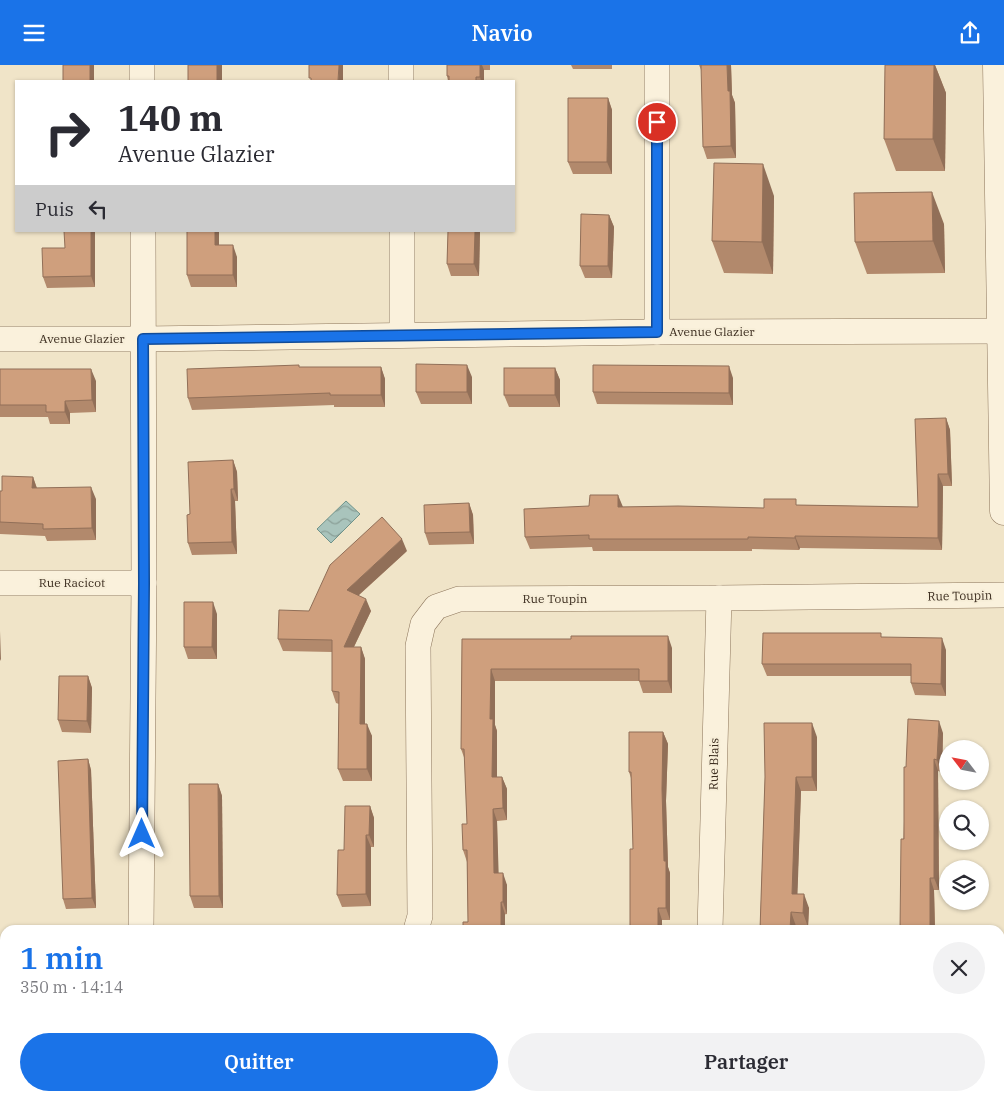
<!DOCTYPE html>
<html lang="fr">
<meta charset="utf-8">
<style>
:root{--surface:#fff;--page:#f2f2f3;--text:#2b2b33;--muted:#7c7c81;--accent:#1a73e8}
body{margin:0;font-family:"IBM Plex Serif",serif;background:var(--page);color:var(--text);height:100vh;display:flex;flex-direction:column;font-size:19px;white-space:nowrap}
*{box-sizing:border-box;margin:0}
p{font-size:16px;color:var(--muted)}
.icon{flex:none;width:28px;height:28px;fill:none;stroke:currentColor;stroke-width:2;stroke-linecap:round;stroke-linejoin:round}
.map{position:relative;flex:1;overflow:hidden}
.side{position:absolute;left:0px;top:860px;width:1005px;height:176px;display:flex;flex-direction:column;background:var(--surface);border-radius:15px 15px 0 0;box-shadow:0 1px 4px #0004}
.side>*{flex:none}
.banner{position:absolute;left:15px;top:15px;width:500px;height:152px;border-radius:0px;box-shadow:0 1px 4px #0004;background:#fff;color:var(--text);overflow:hidden}
.needle{width:32px;rotate:302deg}
.buttons{position:absolute;left:939px;top:675px;display:grid;gap:10px}
.buttons a{display:grid;place-items:center;width:50px;height:50px;border-radius:50%;background:var(--surface);box-shadow:0 1px 4px #0004;font-size:25px}
.pin{position:absolute;display:grid;place-items:center;width:42px;height:42px;color:#fff;margin:-21px;border:2px solid #fff;border-radius:50%;box-shadow:0 1px 5px #0007}
.me{position:absolute;width:55px;margin:-28px;rotate:0deg;stroke-linejoin:round;filter:drop-shadow(0 0 4px #0008)}
.turn{display:flex;align-items:center;gap:18px;height:105px;padding:0 20px;font-size:22px}
.turn .icon{width:65px;height:65px;stroke-width:2.5}
.turn b{display:block;font-size:35px;line-height:42px}
.then{display:flex;align-items:center;height:48px;padding:0 20px;background:#0003;gap:10px;font-size:19px}
.round{display:grid;place-items:center;flex:none;width:52px;height:52px;border-radius:26px;background:var(--page)}
.headline{display:flex;align-items:center;justify-content:space-between;height:85px;padding:0 20px}
h1{font-size:30px;font-weight:600;line-height:38px;color:var(--accent)}
.action{display:flex;gap:10px;margin-top:auto;padding:10px 20px}
.action a{flex:1;height:58px;border-radius:30px;background:var(--accent);color:#fff;font-size:20px;font-weight:600;line-height:58px;text-align:center}
.action a+a{background:var(--page);color:var(--text)}
header{display:flex;justify-content:space-between;align-items:center;height:65px;padding:0 20px;background:var(--accent);color:#fff;font-size:22px;font-weight:600}
.map>svg:first-child{display:block}
.water{fill:url(#water-waves);stroke:#6f938a}
.lines{fill:none;stroke-linecap:round;stroke-linejoin:round}
.minor-casing{stroke:#8d765c;stroke-width:26}
.tertiary-casing{stroke:#8d765c;stroke-width:29}
.minor{stroke:#faf1dc;stroke-width:25}
.tertiary{stroke:#faf1dc;stroke-width:28}
.wall{fill:#b2896c}
.shaded-wall{fill:#916f58}
.building{fill:#cf9f7d;stroke:#916f58}
.route-casing{stroke:#114b97;stroke-width:12}
.route{stroke:#1a73e8;stroke-width:9}
.labels{text-anchor:middle;stroke-width:4;stroke-linejoin:round;paint-order:stroke}
.street-label{font-size:12px;fill:#3d2e20;stroke:#f7eed8}
</style>
<header><svg class="icon" aria-label="menu" viewBox="0 0 24 24"><path d="M4 6h16M4 12h16M4 18h16"/></svg>Navio<svg class="icon" aria-label="share" viewBox="0 0 24 24"><path d="M12 15V3M7 8l5-5 5 5M5 13v7h14v-7"/></svg></header>
<div class="map">
<svg width="1004" height="1036" viewBox="0 0 1004 1036">
<defs>
<pattern id="water-waves" width="16" height="10" patternUnits="userSpaceOnUse" patternTransform="scale(1.25)"><rect width="16" height="10" fill="#a9c4bc"/><path d="M0 5q4-4 8 0t8 0" fill="none" stroke="#8ba098"/></pattern>
</defs>
<rect width="100%" height="100%" fill="#f0e4c8"/>
<!-- water -->
<polygon class="water" points="346,436 360,449 331,478 317,464"/>
<g class="lines">
<defs>
<g id="minor">
<polyline points="142,0 142,16"/>
<polyline points="401,0 401,16"/>
<polyline points="402,166 402,270"/>
<polyline points="657,267 657,0"/>
<polyline points="0,274 143,274 657,267 1004,266"/>
<polyline points="0,518 144,518"/>
<polyline points="141,865 144,518 143,166"/>
<polyline points="416,865 420,851 418,581 423,559 436,542 459,534 719,533 1004,530"/>
<polyline points="710,865 719,533"/>
<polyline points="0,895 5,895"/>
<polyline points="378,1031 378,1036"/>
<polyline points="706,1036 706,1031"/>
</g>
<polyline id="tertiary" points="997,0 1004,446"/>
</defs>
<!-- minor casing -->
<use href="#minor" class="minor-casing"/>
<!-- tertiary casing -->
<use href="#tertiary" class="tertiary-casing"/>
<!-- minor -->
<use href="#minor" class="minor"/>
<!-- tertiary -->
<use href="#tertiary" class="tertiary"/>
</g>
<!-- wall -->
<g class="wall">
<polygon points="447,0 490,0 490,5 484,5 484,16 448,16 447,11"/>
<polygon points="571,0 612,0 612,4 573,4"/>
<polygon points="699,0 731,0 732,30 735,38 736,93 707,94 703,82 702,7"/>
<polygon points="885,0 935,0 946,28 945,106 896,106 884,74"/>
<polygon points="608,33 612,45 612,109 573,109 568,97"/>
<polygon points="774,131 773,209 724,208 712,176"/>
<polygon points="609,150 614,162 612,213 585,213 580,201"/>
<polygon points="944,159 945,208 867,209 855,177"/>
<polygon points="95,166 95,222 47,223 43,212 65,183"/>
<polygon points="219,166 219,180 237,192 237,222 191,222 187,210"/>
<polygon points="448,166 480,166 479,211 451,211 447,199"/>
<polygon points="300,302 381,302 385,314 385,342 334,342 334,340 192,345 188,333"/>
<polygon points="555,303 560,315 560,342 509,342 504,330"/>
<polygon points="0,304 96,316 96,347 70,348 70,359 50,359 48,352 0,352"/>
<polygon points="472,312 472,339 421,339 416,327"/>
<polygon points="733,313 733,340 597,339 593,327"/>
<polygon points="946,353 950,365 952,421 943,421 942,485 800,483 799,485 752,484 752,486 593,486 592,482 530,484 525,472 589,441 623,442 764,443 798,440 918,442"/>
<polygon points="233,395 237,407 238,436 235,436 237,489 192,490 188,478"/>
<polygon points="33,412 37,423 96,434 96,475 47,476 45,471 0,469 0,426 2,426"/>
<polygon points="469,438 473,450 474,479 429,480 425,468"/>
<polygon points="407,486 358,531 371,546 354,582 361,582 365,594 365,659 372,671 372,716 343,716 338,704 339,639 336,638 332,626 332,587 283,586 278,574 309,546"/>
<polygon points="217,549 217,594 188,594 184,582"/>
<polygon points="883,572 946,585 946,631 915,630 911,618 911,611 767,611 762,599"/>
<polygon points="462,574 672,583 672,628 643,628 639,616 495,616 495,660 497,666 497,712 502,712 507,724 507,755 497,756 498,808 507,820 507,849 468,857 467,797 463,785 467,759 465,695 461,684"/>
<polygon points="88,611 92,623 91,668 62,667 58,655"/>
<polygon points="663,667 668,679 666,736 668,802 670,808 670,855 662,855 662,865 613,865 630,863 633,784 631,713 629,707"/>
<polygon points="943,668 942,707 938,706 939,825 934,825 935,865 900,865 906,702"/>
<polygon points="817,672 817,726 801,726 797,829 809,843 808,862 796,861 796,865 760,865 765,712"/>
<polygon points="88,694 91,705 96,843 66,844 63,834"/>
<polygon points="218,719 222,731 223,843 194,843 190,831"/>
<polygon points="370,741 374,753 374,782 371,782 371,841 342,842 337,830 344,785"/>
<rect x="0" y="932" width="5" height="45"/>
</g>
<!-- shaded-wall -->
<g class="shaded-wall">
<rect x="90" y="0" width="4" height="16"/>
<rect x="217" y="0" width="5" height="16"/>
<polygon points="339,0 343,0 343,16 338,16"/>
<polygon points="480,0 482,0 484,5 484,16 481,16 480,12"/>
<polygon points="727,0 731,0 732,30 735,38 736,93 731,81 728,26"/>
<polygon points="934,0 935,0 946,28 945,106 933,74"/>
<polygon points="608,33 612,45 612,109 607,97"/>
<polygon points="763,99 774,131 773,209 762,177"/>
<polygon points="932,127 944,159 945,208 933,176"/>
<polygon points="609,150 614,162 612,213 608,201"/>
<polygon points="91,166 95,166 95,222 91,211"/>
<polygon points="215,166 219,166 219,192 215,180"/>
<polygon points="475,166 480,166 479,211 474,199"/>
<polygon points="233,180 237,192 237,222 233,210"/>
<polygon points="467,300 472,312 472,339 467,327"/>
<polygon points="729,301 733,313 733,340 729,328"/>
<polygon points="381,302 385,314 385,342 381,330"/>
<polygon points="555,303 560,315 560,342 555,330"/>
<polygon points="91,304 96,316 96,347 92,335"/>
<polygon points="65,336 70,348 70,359 65,347"/>
<polygon points="946,353 950,365 952,421 948,409"/>
<polygon points="233,395 237,407 238,436 234,424"/>
<polygon points="938,409 943,421 942,485 938,473"/>
<polygon points="33,412 37,424 32,423"/>
<polygon points="91,422 96,434 96,475 92,463"/>
<polygon points="231,424 235,436 237,489 232,477"/>
<polygon points="618,430 623,442 618,442"/>
<polygon points="469,438 473,450 474,479 470,467"/>
<polygon points="795,471 800,483 799,485 795,473"/>
<polygon points="402,474 407,486 351,537 347,525"/>
<polygon points="366,534 371,546 348,594 344,582"/>
<polygon points="213,537 217,549 217,594 212,582"/>
<polygon points="0,565 0,566 1,596 0,594"/>
<polygon points="668,571 672,583 672,628 668,616"/>
<polygon points="942,573 946,585 946,631 941,619"/>
<polygon points="361,582 365,594 365,671 360,659"/>
<polygon points="491,604 495,616 495,660 497,666 497,724 492,712 490,654"/>
<polygon points="88,611 92,623 91,668 87,656"/>
<polygon points="939,656 943,668 942,707 937,695"/>
<polygon points="812,658 817,672 817,726 812,712"/>
<polygon points="367,659 372,671 372,716 367,704"/>
<polygon points="663,667 668,679 666,736 668,802 670,808 670,855 666,843 664,796 662,724"/>
<polygon points="88,694 91,705 96,843 92,833"/>
<polygon points="934,694 938,706 939,825 934,813"/>
<polygon points="502,712 507,724 507,755 503,743"/>
<polygon points="796,712 801,726 797,843 792,829"/>
<polygon points="218,719 222,731 223,843 219,831"/>
<polygon points="370,741 374,753 374,782 369,770"/>
<polygon points="493,744 497,756 499,820 494,808"/>
<polygon points="366,770 371,782 371,841 366,829"/>
<polygon points="503,808 507,820 507,849 503,837"/>
<polygon points="930,813 934,825 935,865 930,865"/>
<polygon points="804,829 809,843 808,862 803,848"/>
<polygon points="501,837 505,849 505,865 501,865"/>
<polygon points="658,843 662,855 662,865 658,865"/>
<polygon points="791,847 796,861 796,865 790,865"/>
</g>
<!-- building -->
<g class="building">
<rect x="63" y="0" width="27" height="16"/>
<rect x="188" y="0" width="29" height="16"/>
<polygon points="309,0 339,0 338,16 311,16 311,13 309,13"/>
<polygon points="447,0 480,0 480,12 476,12 476,16 449,16 449,11 447,11"/>
<polygon points="701,0 727,0 728,26 730,26 731,81 703,82"/>
<polygon points="885,0 934,0 933,74 884,74"/>
<polygon points="568,33 608,33 607,97 568,97"/>
<polygon points="714,98 763,99 762,177 712,176"/>
<polygon points="932,127 933,176 855,177 854,128"/>
<polygon points="581,149 609,150 608,201 580,201"/>
<polygon points="64,166 91,166 91,211 43,212 42,183 65,183"/>
<polygon points="187,166 215,166 215,180 233,180 233,210 187,210"/>
<polygon points="448,166 475,166 474,199 447,199"/>
<polygon points="416,299 467,300 467,327 416,327"/>
<polygon points="299,300 299,302 381,302 381,330 330,330 330,328 188,333 187,304"/>
<polygon points="593,300 729,301 729,328 593,327"/>
<rect x="504" y="303" width="51" height="27"/>
<polygon points="0,304 91,304 92,335 65,336 65,347 46,347 46,340 0,340"/>
<polygon points="946,353 948,409 938,409 938,473 795,471 795,473 748,472 748,474 589,474 589,470 525,472 524,444 589,441 590,430 618,430 618,442 678,441 764,443 764,434 796,434 796,440 918,442 915,354"/>
<polygon points="233,395 234,424 231,424 232,477 188,478 187,450 190,449 188,397"/>
<polygon points="2,411 33,412 32,423 91,422 92,463 43,464 43,459 0,457 0,426 2,426"/>
<polygon points="469,438 470,467 425,468 424,440"/>
<polygon points="382,452 402,474 347,525 366,534 344,582 361,582 360,659 367,659 367,704 338,704 339,627 332,626 332,575 278,574 279,545 309,546 330,500"/>
<polygon points="184,537 213,537 212,582 184,582"/>
<polygon points="763,568 881,568 881,572 942,573 941,619 911,618 911,599 762,599"/>
<polygon points="571,571 668,571 668,616 639,616 639,604 491,604 490,654 493,654 492,712 502,712 503,743 493,744 494,808 503,808 503,837 501,837 501,865 463,865 463,857 468,857 467,785 463,785 462,759 467,759 464,684 461,684 462,574 571,574"/>
<polygon points="59,611 88,611 87,656 58,655"/>
<polygon points="908,654 939,656 937,695 934,694 934,813 930,813 930,865 900,865 901,774 904,774 904,702 906,702"/>
<polygon points="764,658 812,658 812,712 796,712 792,829 804,829 803,848 791,847 790,865 760,865 765,712"/>
<polygon points="629,667 663,667 662,724 664,796 666,796 666,843 658,843 658,865 613,865 613,863 630,863 630,784 633,784 631,707 629,707"/>
<polygon points="88,694 92,833 63,834 58,696"/>
<polygon points="189,719 218,719 219,831 190,831"/>
<polygon points="345,741 370,741 369,770 366,770 366,829 337,830 338,785 344,785"/>
<rect x="0" y="932" width="5" height="33"/>
<rect x="893" y="1035" width="34" height="1"/>
</g>
<g class="lines">
<defs>
<polyline id="route" points="142,769 144,518 143,274 657,267 657,57"/>
</defs>
<!-- route casing -->
<use href="#route" class="route-casing"/>
<!-- route -->
<use href="#route" class="route"/>
</g>
<g class="labels">
<!-- street labels -->
<g class="street-label">
<text x="712" y="271">Avenue Glazier</text>
<text x="82" y="278">Avenue Glazier</text>
<text x="72" y="522">Rue Racicot</text>
<text transform="translate(960 531) rotate(-1)" y="4">Rue Toupin</text>
<text x="555" y="538">Rue Toupin</text>
<text transform="translate(714 699) rotate(-89)" y="4">Rue Blais</text>
</g>
</g>
</svg>
<div class="buttons">
<a><svg class="needle" viewBox="-14 -14 28 28"><path d="M0-13l5 13h-10z" fill="#e53935"/><path d="M0 13l5-13h-10z" fill="#7c7c81"/></svg></a>
<a><svg class="icon" aria-label="search" viewBox="0 0 24 24"><circle cx="10" cy="10" r="6"/><path d="M15 15l6 6"/></svg></a>
<a><svg class="icon" aria-label="layers" viewBox="0 0 24 24"><path d="M12 4l9 5-9 5-9-5zM3 14l9 5 9-5"/></svg></a>
</div>
<div class="pin" style="left:657px;top:57px;background:#d93025"><svg class="icon" aria-label="arrive" viewBox="0 0 24 24"><path d="M6 21V4h12l-3 4 3 4H6"/></svg></div>
<svg class="me" style="left:142px;top:769px" viewBox="-20 -20 40 40"><path d="M0-17L14 15 0 8-14 15z" fill="#1a73e8" stroke="#fff" stroke-width="4"/></svg>
<div class="banner">
<div class="turn"><svg class="icon" aria-label="right" viewBox="0 0 24 24"><path d="M7 20v-9h11M14 6l5 5-5 5"/></svg><div><b>140 m</b>Avenue Glazier</div></div>
<div class="then">Puis<svg class="icon" aria-label="left" viewBox="0 0 24 24"><path d="M17 20v-9H6M10 6l-5 5 5 5"/></svg></div>
</div>
<section class="side">
<div class="headline"><div><h1>1 min</h1><p>350 m · 14:14</p></div><a class="round"><svg class="icon" aria-label="close" viewBox="0 0 24 24"><path d="M6 6l12 12M18 6L6 18"/></svg></a></div>
<div class="action"><a>Quitter</a><a>Partager</a></div>
</section>
</div>
